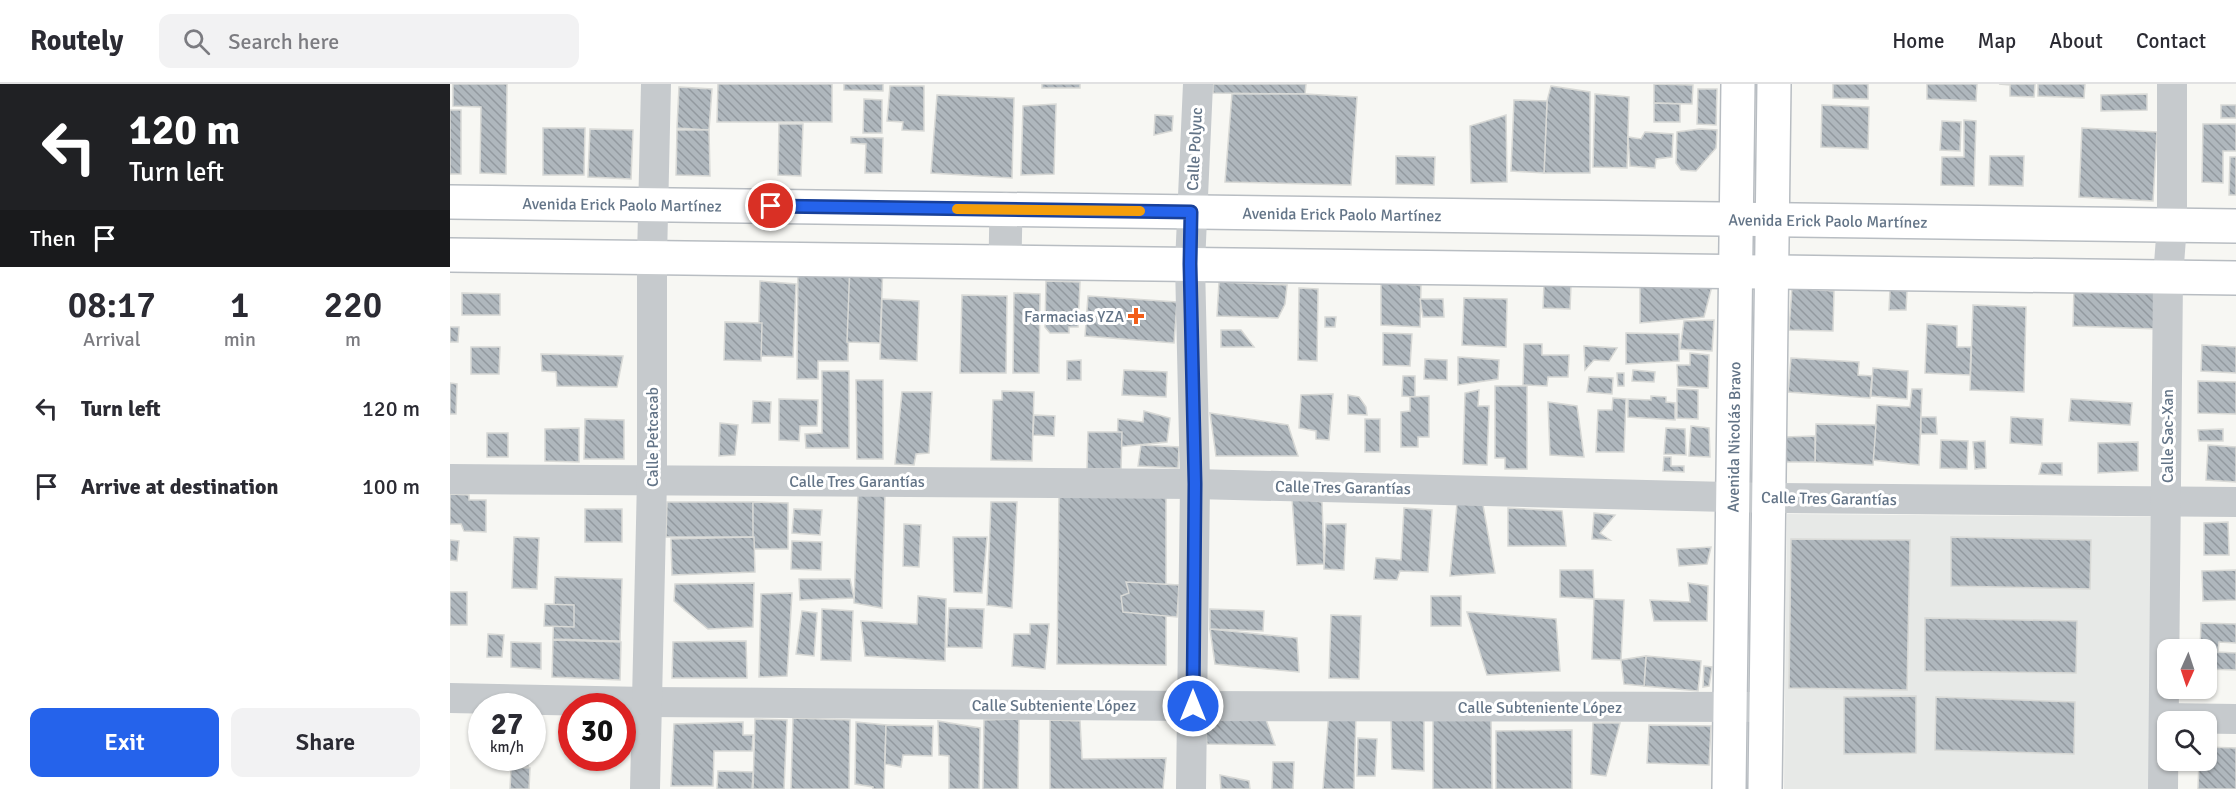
<!DOCTYPE html>
<meta charset="utf-8">
<style>
:root{--surface:#fff;--page:#f2f2f3;--text:#2b2b33;--muted:#7c7c81;--line:#e1e1e2;--accent:#2563eb}
body{margin:0;font-family:Signika,sans-serif;background:var(--page);color:var(--text);height:100vh;display:flex;flex-direction:column;font-size:22px;white-space:nowrap}
*{box-sizing:border-box;margin:0}
p{font-size:20px;color:var(--muted)}
.icon{flex:none;width:33px;height:33px;fill:none;stroke:currentColor;stroke-width:2;stroke-linecap:round;stroke-linejoin:round}
.map{position:relative;flex:1;overflow:hidden}
.drawer{display:flex;flex-direction:column;background:var(--surface);width:450px}
.drawer>*{flex:none}
.hud{background:#202124;color:#fff;overflow:hidden}
.needle{width:39px;rotate:183deg}
.controls{position:absolute;left:1707px;top:555px;display:grid;gap:12px}
.controls a{display:grid;place-items:center;width:60px;height:60px;border-radius:12px;background:var(--surface);box-shadow:0 2px 4px #0004;font-size:30px}
.speed{position:absolute;left:18px;top:609px;display:flex;gap:12px;font-size:30px;font-weight:700;text-align:center}
.speed>*{display:grid;place-content:center;width:78px;height:78px;border-radius:50%;background:var(--surface);box-shadow:0 2px 4px #0004;line-height:1}
.speed small{font-size:15px;font-weight:400}
.speed .limit{border:9px solid #d22;background:#fff;color:#111}
.pin{position:absolute;display:grid;place-items:center;width:51px;height:51px;color:#fff;margin:-26px;border:3px solid #fff;border-radius:50%;box-shadow:0 2px 6px #0007}
.me{position:absolute;width:66px;margin:-33px;rotate:0deg;stroke-linejoin:round;filter:drop-shadow(0 0 4px #0008)}
.turn{display:flex;align-items:center;gap:21px;height:126px;padding:0 30px;font-size:27px}
.turn .icon{width:78px;height:78px;stroke-width:2.5}
.turn b{display:block;font-size:42px;line-height:51px}
.then{display:flex;align-items:center;height:57px;padding:0 30px;background:#0003;gap:12px;font-size:22px}
.eta{display:flex;justify-content:space-evenly;align-items:center;height:102px;text-align:center}
.eta b{font-size:36px;font-weight:600;line-height:42px}
.primary-button{display:flex;gap:12px;margin-top:auto;padding:12px 30px}
.primary-button a{flex:1;height:69px;border-radius:12px;background:var(--accent);color:#fff;font-size:24px;font-weight:600;line-height:69px;text-align:center}
.primary-button a+a{background:var(--page);color:var(--text)}
ul{padding:0;list-style:none}
li{display:flex;align-items:center;gap:18px;height:78px;padding:0 30px}
li div{flex:1}
li b{display:block;font-size:22px}
li em{font-style:normal}
header{display:flex;align-items:center;gap:36px;box-sizing:border-box;height:84px;padding:0 30px;background:var(--surface);border-bottom:2px solid var(--line)}
header strong{font-size:28px}
nav{display:flex;gap:33px;margin-inline-start:auto;font-size:21px}
.search{width:420px;height:54px;background:var(--page);display:flex;align-items:center;gap:15px;box-sizing:border-box;padding:0 21px;border-radius:12px;color:var(--muted);font-size:22px}
main{display:flex;flex:1;min-height:0}
.map>svg:first-child{display:block}
.built{fill:#e7e9e7}
.building{fill:url(#building-back-hatch);stroke:#d8d9d6;stroke-width:1.5}
.lines{fill:none;stroke-linecap:round;stroke-linejoin:round}
.secondary-casing{stroke:#b8bdc2;stroke-width:36}
.minor{stroke:#c6cacd;stroke-width:30}
.tertiary{stroke:#c6cacd;stroke-width:33}
.secondary{stroke:#fff;stroke-width:33}
.route-casing{stroke:#184099;stroke-width:15}
.route{stroke:#2563eb;stroke-width:10}
.slow{stroke:#f59e0b;stroke-width:10}
.poi-dot{fill:#f25e19;stroke:#fff;stroke-width:2}
.labels{text-anchor:middle;stroke-width:6;stroke-linejoin:round;paint-order:stroke}
.street-label{font-size:16px;fill:#637487;stroke:#fff}
.poi-label{font-size:16px;fill:#637487;stroke:#fff;text-anchor:end}
</style>
<header>
<strong>Routely</strong>
<div class="search"><svg class="icon" aria-label="search" viewBox="0 0 24 24"><circle cx="10" cy="10" r="6"/><path d="M15 15l6 6"/></svg>Search here</div>
<nav><a>Home</a><a>Map</a><a>About</a><a>Contact</a></nav>
</header>
<main>
<section class="drawer">
<div class="hud">
<div class="turn"><svg class="icon" aria-label="left" viewBox="0 0 24 24"><path d="M17 20v-9H6M10 6l-5 5 5 5"/></svg><div><b>120 m</b>Turn left</div></div>
<div class="then">Then<svg class="icon" aria-label="arrive" viewBox="0 0 24 24"><path d="M6 21V4h12l-3 4 3 4H6"/></svg></div>
</div>
<div class="eta">
<div><b>08:17</b><p>Arrival</p></div>
<div><b>1</b><p>min</p></div>
<div><b>220</b><p>m</p></div>
</div>
<ul>
<li><svg class="icon" aria-label="left" viewBox="0 0 24 24"><path d="M17 20v-9H6M10 6l-5 5 5 5"/></svg><div><b>Turn left</b></div><em>120 m</em></li>
<li><svg class="icon" aria-label="arrive" viewBox="0 0 24 24"><path d="M6 21V4h12l-3 4 3 4H6"/></svg><div><b>Arrive at destination</b></div><em>100 m</em></li>
</ul>
<div class="primary-button"><a>Exit</a><a>Share</a></div>
</section>
<div class="map">
<svg width="1786" height="705" viewBox="0 0 1786 705">
<defs>
<pattern id="building-back-hatch" width="6" height="6" patternUnits="userSpaceOnUse" patternTransform="scale(1.5)"><rect width="6" height="6" fill="#afb7bd"/><path d="M-1 5l2 2M0 0l6 6M5-1l2 2" fill="none" stroke="#92999f"/></pattern>
</defs>
<rect width="100%" height="100%" fill="#f7f7f3"/>
<!-- built -->
<polygon class="built" points="1337,430 1702,433 1700,705 1334,705"/>
<!-- building -->
<g class="building">
<polygon points="3,0 57,0 56,90 30,89 31,23 3,22"/>
<polygon points="268,0 382,0 382,38 267,38"/>
<polygon points="394,0 433,0 433,7 394,6"/>
<rect x="592" y="0" width="38" height="4"/>
<polygon points="763,0 856,0 855,10 763,9"/>
<polygon points="1204,0 1243,1 1242,20 1204,19"/>
<polygon points="1383,0 1418,0 1418,15 1383,14"/>
<polygon points="1477,0 1527,0 1526,17 1477,15"/>
<polygon points="1549,0 1585,0 1584,13 1560,12 1560,1"/>
<polygon points="1588,0 1635,0 1634,14 1588,12"/>
<polygon points="440,2 474,2 474,47 452,46 453,38 437,37"/>
<polygon points="1101,2 1140,8 1140,89 1094,89 1097,17"/>
<polygon points="229,3 262,5 259,46 227,44"/>
<polygon points="1248,5 1267,5 1266,41 1247,40"/>
<polygon points="782,10 855,10 907,13 901,101 775,98"/>
<polygon points="1145,10 1179,13 1177,84 1143,83"/>
<polygon points="1697,10 1697,26 1651,27 1651,11"/>
<polygon points="487,11 564,14 562,94 481,89"/>
<polygon points="414,15 432,16 432,49 413,49"/>
<polygon points="1064,16 1097,17 1094,89 1061,87"/>
<polygon points="1204,19 1230,20 1230,38 1204,38"/>
<polygon points="606,20 604,90 571,91 573,22"/>
<polygon points="1372,21 1419,23 1418,65 1371,63"/>
<rect x="1771" y="21" width="15" height="13"/>
<rect x="0" y="26" width="11" height="64"/>
<polygon points="705,31 723,32 722,47 704,51"/>
<polygon points="1056,31 1057,98 1021,99 1020,42"/>
<polygon points="1514,36 1526,37 1524,102 1491,101 1492,73 1514,73"/>
<polygon points="1492,37 1511,38 1510,67 1490,66"/>
<polygon points="329,40 353,40 351,92 328,91"/>
<polygon points="1753,40 1786,40 1786,67 1773,67 1773,99 1752,98"/>
<polygon points="93,44 135,44 134,91 93,91"/>
<polygon points="1632,44 1707,48 1703,117 1629,113"/>
<polygon points="140,45 183,46 181,95 138,93"/>
<polygon points="1250,45 1267,46 1266,64 1246,87 1231,86 1226,79 1227,48"/>
<polygon points="227,46 259,46 260,92 226,91"/>
<polygon points="1195,48 1223,50 1222,73 1206,75 1205,84 1180,82 1178,53 1191,55"/>
<polygon points="401,53 433,54 432,89 415,89 416,60 401,59"/>
<polygon points="946,72 985,73 984,101 946,100"/>
<polygon points="1540,72 1574,72 1573,102 1539,101"/>
<polygon points="1780,73 1786,73 1786,111 1779,111"/>
<polygon points="348,177 400,179 398,277 368,277 368,295 347,295"/>
<polygon points="400,179 433,180 430,259 397,258"/>
<polygon points="310,197 346,200 343,273 308,272"/>
<polygon points="596,197 630,198 628,243 619,243 619,249 600,249 595,243"/>
<polygon points="769,198 837,201 835,220 828,234 767,232"/>
<polygon points="931,199 971,201 970,243 931,241"/>
<polygon points="1094,200 1121,201 1120,225 1093,224"/>
<polygon points="1190,201 1262,202 1254,233 1190,239"/>
<polygon points="1624,202 1709,205 1707,245 1623,242"/>
<polygon points="849,204 868,205 867,277 848,276"/>
<polygon points="1342,204 1384,207 1383,247 1339,246"/>
<polygon points="1440,206 1457,207 1456,226 1439,226"/>
<polygon points="12,209 50,210 50,231 12,231"/>
<polygon points="564,209 590,210 589,289 563,289"/>
<polygon points="512,211 557,212 556,289 510,289"/>
<polygon points="638,212 727,218 724,259 635,252"/>
<polygon points="1014,214 1057,215 1056,263 1012,261"/>
<polygon points="432,215 469,217 467,277 430,275"/>
<polygon points="970,215 993,215 994,233 973,233"/>
<polygon points="1523,221 1576,223 1574,308 1520,306"/>
<polygon points="875,233 886,233 885,243 875,243"/>
<polygon points="1264,236 1262,267 1230,265 1234,237"/>
<polygon points="275,238 312,239 311,277 274,276"/>
<polygon points="1477,240 1507,242 1507,263 1521,263 1520,291 1475,289"/>
<polygon points="0,243 9,243 8,258 0,258"/>
<polygon points="771,246 791,246 804,263 771,263"/>
<polygon points="933,249 962,250 960,282 933,281"/>
<polygon points="1176,249 1229,250 1229,277 1176,280"/>
<polygon points="1074,260 1092,260 1092,271 1119,271 1118,293 1098,293 1097,302 1073,301"/>
<polygon points="1752,261 1786,263 1786,289 1751,287"/>
<polygon points="1134,262 1167,264 1159,277 1144,276 1135,286"/>
<polygon points="21,263 50,263 49,290 21,290"/>
<polygon points="1240,269 1259,271 1258,304 1228,302 1227,281 1240,281"/>
<polygon points="91,270 173,272 167,303 107,302 106,288 92,287"/>
<polygon points="1008,273 1049,276 1048,295 1008,301"/>
<polygon points="1341,274 1409,278 1408,291 1422,292 1420,314 1338,308"/>
<polygon points="975,275 997,276 997,296 974,295"/>
<polygon points="631,276 631,296 617,296 617,277"/>
<polygon points="1423,284 1458,287 1457,315 1421,312"/>
<polygon points="674,286 717,288 716,313 672,311"/>
<polygon points="1183,286 1205,288 1204,298 1182,297"/>
<polygon points="372,287 399,287 399,364 356,364 355,350 372,349"/>
<polygon points="1167,289 1174,289 1174,302 1168,302"/>
<polygon points="953,292 965,292 965,313 952,312"/>
<polygon points="1139,293 1163,294 1162,310 1137,308"/>
<polygon points="406,296 433,296 433,375 407,375"/>
<polygon points="1748,297 1786,298 1786,330 1748,329"/>
<polygon points="0,299 7,300 6,330 0,330"/>
<polygon points="1045,302 1077,302 1077,385 1055,385 1055,374 1045,374"/>
<polygon points="1227,305 1248,306 1248,335 1227,334"/>
<polygon points="1462,305 1472,305 1469,381 1423,376 1427,321 1460,323"/>
<polygon points="1029,306 1028,322 1039,322 1037,381 1013,380 1015,309"/>
<polygon points="552,307 584,308 582,377 541,376 543,316 552,316"/>
<polygon points="452,308 482,308 479,369 466,370 464,381 445,380"/>
<polygon points="883,310 879,356 866,355 866,347 849,344 851,311"/>
<polygon points="898,311 909,313 916,323 917,331 898,330"/>
<polygon points="979,312 979,353 968,353 968,363 951,363 951,328 960,327 960,313"/>
<polygon points="1201,312 1216,313 1216,318 1225,319 1225,336 1178,333 1178,315 1201,316"/>
<polygon points="1163,314 1176,315 1174,368 1146,368 1148,326 1162,326"/>
<polygon points="329,315 368,316 367,342 350,342 349,357 329,356"/>
<polygon points="1621,315 1682,319 1680,341 1619,337"/>
<polygon points="303,317 321,318 320,339 302,339"/>
<polygon points="1098,318 1127,322 1134,373 1100,371"/>
<polygon points="694,327 720,334 717,358 667,363 668,335 693,338"/>
<polygon points="760,329 838,341 848,372 766,372"/>
<polygon points="584,331 605,332 604,352 583,351"/>
<polygon points="1471,333 1486,333 1487,350 1471,350"/>
<polygon points="1561,333 1593,335 1592,361 1560,359"/>
<polygon points="135,335 174,336 174,375 134,375"/>
<rect x="915" y="335" width="15" height="33"/>
<polygon points="270,339 288,341 285,371 269,372"/>
<polygon points="1366,340 1426,341 1423,381 1365,378"/>
<polygon points="1241,342 1259,344 1260,373 1239,372"/>
<polygon points="129,344 129,378 95,377 95,345"/>
<polygon points="1216,344 1235,345 1236,371 1214,370"/>
<polygon points="1773,345 1773,357 1749,357 1748,346"/>
<polygon points="638,348 672,348 671,385 637,385"/>
<rect x="37" y="349" width="21" height="24"/>
<polygon points="1365,352 1365,378 1336,378 1335,353"/>
<polygon points="1491,356 1518,357 1517,385 1490,384"/>
<polygon points="1535,357 1536,384 1525,385 1523,358"/>
<polygon points="1688,358 1688,387 1648,389 1648,359"/>
<polygon points="691,361 729,363 728,384 688,382"/>
<polygon points="1758,361 1786,363 1786,398 1756,396"/>
<polygon points="1214,373 1221,373 1221,382 1234,382 1234,388 1213,387"/>
<polygon points="1592,379 1612,379 1612,391 1589,390"/>
<polygon points="0,410 19,411 19,416 36,416 36,448 14,447 11,440 0,440"/>
<polygon points="408,410 435,410 432,524 404,519"/>
<polygon points="609,411 716,413 716,581 607,580"/>
<polygon points="842,414 872,418 874,480 847,481"/>
<polygon points="217,418 303,418 304,453 216,453"/>
<polygon points="303,418 338,419 338,465 303,465"/>
<polygon points="541,418 567,418 562,524 537,521"/>
<polygon points="1007,420 1033,421 1045,489 1000,492"/>
<polygon points="954,424 982,426 978,488 950,487 947,496 924,495 926,474 951,476"/>
<polygon points="1058,424 1112,427 1116,462 1058,462"/>
<rect x="135" y="425" width="37" height="33"/>
<polygon points="344,425 372,426 370,451 342,449"/>
<polygon points="1144,429 1165,431 1150,449 1160,456 1142,455"/>
<polygon points="1778,438 1779,471 1754,471 1754,439"/>
<polygon points="454,440 471,441 469,483 453,482"/>
<polygon points="876,440 896,440 894,486 874,485"/>
<polygon points="64,453 89,454 87,505 62,504"/>
<polygon points="304,453 305,488 222,491 221,455"/>
<polygon points="503,453 537,453 532,509 504,508"/>
<polygon points="1501,453 1641,456 1640,505 1501,502"/>
<polygon points="1341,455 1460,456 1457,606 1339,604"/>
<polygon points="0,456 9,457 7,477 0,476"/>
<polygon points="342,457 372,458 371,486 341,485"/>
<polygon points="1261,463 1257,480 1229,482 1227,465"/>
<polygon points="1110,486 1143,486 1144,515 1110,513"/>
<polygon points="1786,486 1786,516 1753,517 1752,487"/>
<polygon points="105,493 172,495 170,557 103,555"/>
<polygon points="349,495 400,495 404,514 350,516"/>
<polygon points="676,498 729,501 727,533 673,528 671,512 679,509"/>
<polygon points="304,499 303,543 258,545 224,517 225,500"/>
<polygon points="1238,499 1258,502 1257,537 1204,537 1200,516 1240,518"/>
<rect x="0" y="508" width="17" height="33"/>
<polygon points="342,509 337,592 309,593 311,510"/>
<polygon points="468,512 496,515 495,577 415,572 411,537 467,540"/>
<rect x="981" y="512" width="30" height="30"/>
<polygon points="1144,515 1174,516 1171,576 1142,575"/>
<polygon points="95,520 124,521 124,543 94,542"/>
<polygon points="499,524 534,525 532,564 497,563"/>
<polygon points="372,525 403,527 401,577 371,576"/>
<polygon points="760,525 814,527 813,547 760,545"/>
<polygon points="352,527 367,529 364,572 346,570"/>
<polygon points="1017,528 1106,535 1110,587 1037,591"/>
<polygon points="881,531 911,532 909,595 879,594"/>
<polygon points="1475,534 1627,537 1626,589 1475,587"/>
<polygon points="1751,539 1786,540 1786,559 1769,558 1768,568 1786,569 1786,586 1756,585 1756,566 1750,566"/>
<polygon points="580,540 599,540 595,585 562,582 564,550 580,550"/>
<polygon points="760,545 847,554 849,588 765,580"/>
<polygon points="38,550 54,551 52,573 37,573"/>
<polygon points="103,556 171,558 170,596 102,593"/>
<polygon points="296,557 297,594 222,594 223,558"/>
<polygon points="61,558 91,559 91,585 61,583"/>
<polygon points="1196,572 1251,577 1248,607 1194,602"/>
<polygon points="1196,572 1194,602 1174,600 1171,576"/>
<polygon points="1254,582 1262,583 1259,602 1253,603"/>
<polygon points="1466,612 1466,669 1394,670 1394,613"/>
<polygon points="1486,613 1625,618 1624,670 1485,666"/>
<polygon points="879,626 906,629 904,705 873,705"/>
<polygon points="754,629 815,633 825,661 757,660"/>
<polygon points="974,630 974,687 942,685 941,632"/>
<polygon points="343,634 400,636 399,705 341,705"/>
<polygon points="983,634 1041,634 1042,705 983,705"/>
<polygon points="305,635 337,636 334,705 303,705"/>
<polygon points="569,635 568,705 533,705 534,636"/>
<polygon points="600,636 630,637 632,675 716,674 713,705 600,705"/>
<polygon points="488,637 530,644 529,705 499,705 499,672 489,671"/>
<polygon points="293,638 293,651 303,651 302,667 264,667 263,702 221,702 224,640"/>
<polygon points="406,638 436,641 434,705 423,705 423,703 405,700"/>
<polygon points="1143,639 1170,639 1156,692 1141,690"/>
<polygon points="436,641 483,642 482,672 453,671 451,683 435,680"/>
<polygon points="1199,641 1261,642 1259,681 1197,679"/>
<polygon points="1122,646 1122,705 1046,705 1046,647"/>
<polygon points="908,654 927,655 925,692 907,692"/>
<polygon points="1756,663 1786,664 1786,705 1748,705 1749,676 1756,676"/>
<polygon points="52,674 79,674 78,683 60,681 61,675"/>
<polygon points="823,678 844,678 843,705 822,705"/>
<polygon points="61,683 80,684 79,705 60,705"/>
<polygon points="268,687 303,688 302,705 267,705"/>
<polygon points="770,691 799,697 800,705 771,705"/>
</g>
<g class="lines">
<defs>
<g id="secondary">
<path id="s1" d="M0,118L1786,142"/>
<polyline points="0,171 1786,194"/>
<path id="s2" d="M1279,705L1288,0"/>
<polyline points="1315,705 1324,0"/>
</g>
</defs>
<!-- secondary casing -->
<use href="#secondary" class="secondary-casing"/>
<!-- minor -->
<g class="minor">
<polyline points="0,395 745,400 1319,414 1786,418"/>
<polyline points="0,614 196,618 743,622 1316,623"/>
<polyline points="1714,634 1786,635"/>
<polyline points="195,705 202,395 202,174 206,0"/>
<polyline points="741,705 745,400 740,180 748,0"/>
<polyline points="1713,705 1718,193 1722,141 1722,0"/>
</g>
<!-- tertiary -->
<polyline class="tertiary" points="555,178 556,125"/>
<!-- secondary -->
<use href="#secondary" class="secondary"/>
</g>
<g class="lines">
<defs>
<polyline id="route" points="321,122 741,128 740,180 745,400 743,622"/>
</defs>
<!-- route casing -->
<use href="#route" class="route-casing"/>
<!-- route -->
<use href="#route" class="route"/>
<!-- slow -->
<polyline class="slow" points="507,125 690,127"/>
</g>
<!-- markers -->
<path class="poi-dot" d="M683 223h6v6h6v6h-6v6h-6v-6h-6v-6h6z"/>
<g class="labels">
<!-- street labels -->
<g class="street-label">
<text transform="translate(744 65) rotate(-87)" y="6">Calle Polyuc</text>
<text dy="6" stroke="none"><textPath href="#s1" startOffset="172">Avenida Erick Paolo Martínez</textPath></text>
<text dy="6" stroke="none"><textPath href="#s1" startOffset="892">Avenida Erick Paolo Martínez</textPath></text>
<text dy="6" stroke="none"><textPath href="#s1" startOffset="1378">Avenida Erick Paolo Martínez</textPath></text>
<text transform="translate(1717 352) rotate(-90)" y="6">Calle Sac-Xan</text>
<text transform="translate(202 353) rotate(-90)" y="6">Calle Petcacab</text>
<text dy="6" stroke="none"><textPath href="#s2" startOffset="352">Avenida Nicolás Bravo</textPath></text>
<text x="407" y="403">Calle Tres Garantías</text>
<text transform="translate(893 403) rotate(1)" y="6">Calle Tres Garantías</text>
<text transform="translate(1379 414) rotate(1)" y="6">Calle Tres Garantías</text>
<text x="604" y="627">Calle Subteniente López</text>
<text x="1090" y="629">Calle Subteniente López</text>
</g>
<!-- poi labels -->
<g class="poi-label">
<text x="674" y="238">Farmacias YZA</text>
</g>
</g>
</svg>
<div class="controls">
<a><svg class="needle" viewBox="-14 -14 28 28"><path d="M0-13l5 13h-10z" fill="#e53935"/><path d="M0 13l5-13h-10z" fill="#7c7c81"/></svg></a>
<a><svg class="icon" aria-label="search" viewBox="0 0 24 24"><circle cx="10" cy="10" r="6"/><path d="M15 15l6 6"/></svg></a>
</div>
<div class="speed"><div>27<small>km/h</small></div><div class="limit">30</div></div>
<div class="pin" style="left:321px;top:122px;background:#d93025"><svg class="icon" aria-label="arrive" viewBox="0 0 24 24"><path d="M6 21V4h12l-3 4 3 4H6"/></svg></div>
<svg class="me" style="left:743px;top:622px" viewBox="-20 -20 40 40"><circle r="17" fill="#2563eb" stroke="#fff" stroke-width="3"/><path d="M0-11L8 9 0 5-8 9z" fill="#fff"/></svg>
</div>
</main>
